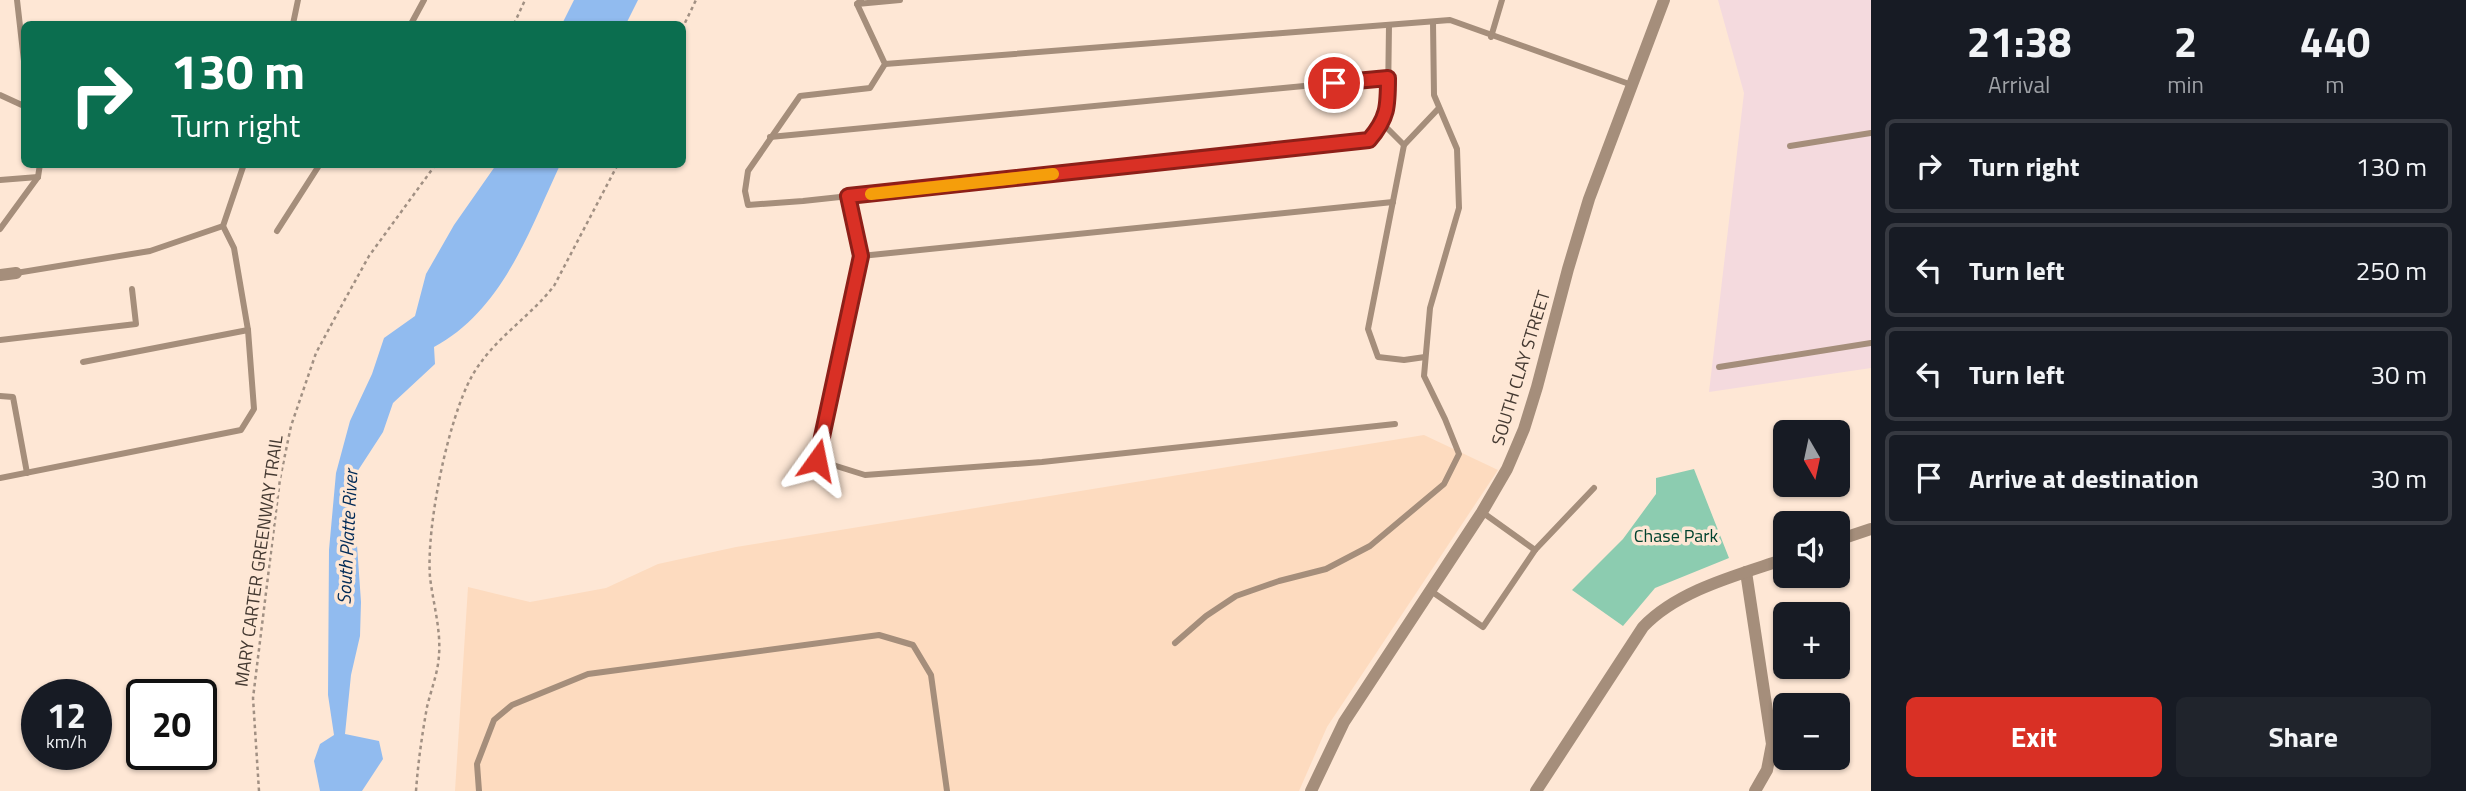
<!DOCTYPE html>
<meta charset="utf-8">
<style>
:root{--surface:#171b24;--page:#20242c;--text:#f1f3f6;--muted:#9ea1a6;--line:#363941;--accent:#d93025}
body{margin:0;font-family:"Titillium Web",sans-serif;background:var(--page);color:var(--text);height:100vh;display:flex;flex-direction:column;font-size:26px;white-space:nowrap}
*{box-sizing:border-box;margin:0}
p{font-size:23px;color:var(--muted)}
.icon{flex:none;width:38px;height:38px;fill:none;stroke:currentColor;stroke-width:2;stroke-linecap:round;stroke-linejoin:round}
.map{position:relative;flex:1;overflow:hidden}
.drawer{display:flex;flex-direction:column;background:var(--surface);width:595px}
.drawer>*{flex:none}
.guide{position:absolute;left:21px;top:21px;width:665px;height:147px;border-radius:10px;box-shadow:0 2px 5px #0004;background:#0b6e4f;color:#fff;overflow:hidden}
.needle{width:46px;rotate:171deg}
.controls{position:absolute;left:1773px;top:420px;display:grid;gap:14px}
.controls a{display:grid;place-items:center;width:77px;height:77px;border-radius:10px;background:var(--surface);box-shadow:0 2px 5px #0004;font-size:35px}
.speed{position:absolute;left:21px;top:679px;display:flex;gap:14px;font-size:35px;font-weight:700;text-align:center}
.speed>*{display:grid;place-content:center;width:91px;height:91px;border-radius:50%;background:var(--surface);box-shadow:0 2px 5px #0004;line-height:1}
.speed small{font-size:18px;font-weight:400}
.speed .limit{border:4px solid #111;border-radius:10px;background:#fff;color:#111}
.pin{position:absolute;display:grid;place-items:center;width:60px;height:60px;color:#fff;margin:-30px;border:4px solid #fff;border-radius:50%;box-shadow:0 2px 7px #0007}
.me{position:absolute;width:77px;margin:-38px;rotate:12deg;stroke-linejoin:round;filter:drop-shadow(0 0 5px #0008)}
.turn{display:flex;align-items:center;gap:24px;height:147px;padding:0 35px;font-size:32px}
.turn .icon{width:91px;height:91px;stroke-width:2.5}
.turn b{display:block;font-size:49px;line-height:60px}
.eta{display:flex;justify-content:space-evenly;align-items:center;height:119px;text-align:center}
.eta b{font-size:42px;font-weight:700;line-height:49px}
.primary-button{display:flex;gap:14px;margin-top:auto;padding:14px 35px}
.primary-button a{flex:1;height:80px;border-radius:10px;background:var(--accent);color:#fff;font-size:28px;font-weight:700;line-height:80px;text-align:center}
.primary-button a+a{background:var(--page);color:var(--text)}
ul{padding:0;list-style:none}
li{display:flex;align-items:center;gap:21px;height:94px;margin:0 14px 10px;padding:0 21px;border:4px solid var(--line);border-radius:10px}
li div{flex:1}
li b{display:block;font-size:26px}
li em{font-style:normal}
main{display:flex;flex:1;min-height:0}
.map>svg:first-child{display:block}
.commercial{fill:#f4dade}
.built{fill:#fddbbf}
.green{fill:#8cccb0}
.water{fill:#91bbef}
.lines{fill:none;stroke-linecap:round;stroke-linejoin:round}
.path{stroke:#a19083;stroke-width:2.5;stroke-dasharray:3.5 3.5;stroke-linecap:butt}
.lane{stroke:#a58e7b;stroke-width:6}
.street{stroke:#a58e7b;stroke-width:12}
.route-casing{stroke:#8d1f18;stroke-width:18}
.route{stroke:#d93025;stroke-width:12}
.slow{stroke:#f59e0b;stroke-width:12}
.labels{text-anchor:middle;stroke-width:7;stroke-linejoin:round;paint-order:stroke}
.street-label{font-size:18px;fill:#443931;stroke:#fee7d5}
.park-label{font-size:18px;fill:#01422e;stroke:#fee7d5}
.water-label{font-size:19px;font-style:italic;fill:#002a57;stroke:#fee7d5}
</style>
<main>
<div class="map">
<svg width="1871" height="791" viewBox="0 0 1871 791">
<rect width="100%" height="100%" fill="#fee7d5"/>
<!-- commercial -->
<polygon class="commercial" points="1718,0 1871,0 1871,368 1709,392 1744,93"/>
<!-- built -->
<polygon class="built" points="1424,435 1498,470 1327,727 1299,791 455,791 468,587 530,602 606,588 658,564 736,547"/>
<!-- green -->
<polygon class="green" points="1694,469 1729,558 1655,588 1623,626 1572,590 1623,539 1656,494 1656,478"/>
<!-- water -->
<g class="water">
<polygon points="574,0 638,0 626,24 562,24"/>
<path d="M496,165H560C529,231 503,310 434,347L435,364L393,403L383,432L357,472L356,531L361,602L360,636L351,675L345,734L379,741L383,759L362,791H320L314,761L320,744L334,735L328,695L329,550L336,473L350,421L372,374L384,338L415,316L426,274L454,225Z"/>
</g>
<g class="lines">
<!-- path -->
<g class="path">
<polyline points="514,24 525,0"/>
<polyline points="682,29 696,0"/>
<polyline points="259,791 253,698 280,479 291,426 316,353 343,303 369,256 436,164"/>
<path d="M416,791C418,763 422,735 427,707C431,690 438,673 439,655C441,629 433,603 430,577C426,527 448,419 472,376C492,340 529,318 554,286L618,164"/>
</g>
<!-- lane -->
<g class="lane">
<polyline points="17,0 24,61"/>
<polyline points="861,0 857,4 885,64 870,88 800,96 748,171 745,191 748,205 803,201 1369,140 1383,124 1388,99 1389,25"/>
<polyline points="857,4 900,0"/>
<polyline points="293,24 298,0"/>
<polyline points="411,24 424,0"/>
<polyline points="1491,37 1502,0"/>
<polyline points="885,64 1450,20 1632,85"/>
<polyline points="0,95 24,106"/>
<polyline points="1383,124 1404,145"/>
<polyline points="770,137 1388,78"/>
<polyline points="1790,146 1871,133"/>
<polyline points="0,180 38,177"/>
<polyline points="848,196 861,256 817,460 865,475 1042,462 1395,424"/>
<polyline points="223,226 234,248 248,330"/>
<polyline points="0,229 38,177 40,164"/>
<polyline points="277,231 320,164"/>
<polyline points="861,256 1393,202"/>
<polyline points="16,273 150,251 223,226 244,164"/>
<polyline points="0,340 136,324 132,289"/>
<polyline points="1425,357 1404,360 1378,357 1368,329 1404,145 1439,108"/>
<polyline points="1719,367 1871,343"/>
<polyline points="0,396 13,397 27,473"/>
<polyline points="0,478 241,430 254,409 248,330 83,362"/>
<polyline points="1535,550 1594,488"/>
<polyline points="1431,591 1483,627 1535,550 1482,512"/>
<polyline points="1175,643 1206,616 1236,596 1279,581 1326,569 1370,546 1444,484 1459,454 1445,419 1424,376 1430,308 1459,208 1457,149 1434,95 1433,22"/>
<polyline points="479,791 477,764 494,720 512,705 588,674 879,635 913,645 931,675 947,791"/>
</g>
<!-- street -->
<g class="street">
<polyline points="0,275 16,273"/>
<polyline points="1838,540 1871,529"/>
<polyline points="1746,572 1772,744 1767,770 1755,791"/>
<polyline points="1311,791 1344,722 1482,512 1507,469 1524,429 1537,387 1568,269 1589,199 1664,0"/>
<path d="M1536,791L1643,627C1678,590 1738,575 1785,559"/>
</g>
</g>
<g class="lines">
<defs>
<path id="route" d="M817,460L861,256L848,196L1369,140C1388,118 1388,106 1388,78L1334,83"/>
</defs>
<!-- route casing -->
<use href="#route" class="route-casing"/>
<!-- route -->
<use href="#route" class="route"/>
<!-- slow -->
<polyline class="slow" points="871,194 1053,174"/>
</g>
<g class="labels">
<!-- street labels -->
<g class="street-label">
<text transform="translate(1521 368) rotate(-73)" y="6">SOUTH CLAY STREET</text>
<text transform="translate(259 561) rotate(-82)" y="6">MARY CARTER GREENWAY TRAIL</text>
</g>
<!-- park labels -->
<g class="park-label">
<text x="1676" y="542">Chase Park</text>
</g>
<!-- water labels -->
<g class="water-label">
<text transform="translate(347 537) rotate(-87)" y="7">South Platte River</text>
</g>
</g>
</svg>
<div class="controls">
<a><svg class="needle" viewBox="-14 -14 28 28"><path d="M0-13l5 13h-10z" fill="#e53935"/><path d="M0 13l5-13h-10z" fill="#9ea1a6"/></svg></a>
<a><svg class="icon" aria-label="sound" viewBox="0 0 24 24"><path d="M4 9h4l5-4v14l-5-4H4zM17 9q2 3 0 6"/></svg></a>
<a>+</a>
<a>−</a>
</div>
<div class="speed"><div>12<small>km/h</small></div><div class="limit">20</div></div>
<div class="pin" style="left:1334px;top:83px;background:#d93025"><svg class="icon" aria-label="arrive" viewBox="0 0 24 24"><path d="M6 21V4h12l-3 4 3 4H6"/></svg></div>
<svg class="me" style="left:817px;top:460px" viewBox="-20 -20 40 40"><path d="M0-17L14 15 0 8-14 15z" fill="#d93025" stroke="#fff" stroke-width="4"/></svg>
<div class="guide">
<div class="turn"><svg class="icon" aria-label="right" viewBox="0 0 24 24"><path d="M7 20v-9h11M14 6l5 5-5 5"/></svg><div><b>130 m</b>Turn right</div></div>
</div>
</div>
<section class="drawer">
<div class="eta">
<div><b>21:38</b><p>Arrival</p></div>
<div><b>2</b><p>min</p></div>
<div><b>440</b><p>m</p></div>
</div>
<ul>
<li><svg class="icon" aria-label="right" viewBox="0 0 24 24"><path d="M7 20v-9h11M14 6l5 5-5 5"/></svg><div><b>Turn right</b></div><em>130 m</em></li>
<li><svg class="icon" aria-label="left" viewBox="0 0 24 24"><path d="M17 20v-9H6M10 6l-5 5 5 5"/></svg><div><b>Turn left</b></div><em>250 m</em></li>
<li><svg class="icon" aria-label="left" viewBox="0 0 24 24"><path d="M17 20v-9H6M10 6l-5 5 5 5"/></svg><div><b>Turn left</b></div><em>30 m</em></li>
<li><svg class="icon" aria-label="arrive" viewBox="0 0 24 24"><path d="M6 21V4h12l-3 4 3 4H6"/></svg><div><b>Arrive at destination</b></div><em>30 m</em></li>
</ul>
<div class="primary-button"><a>Exit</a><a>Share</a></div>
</section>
</main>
